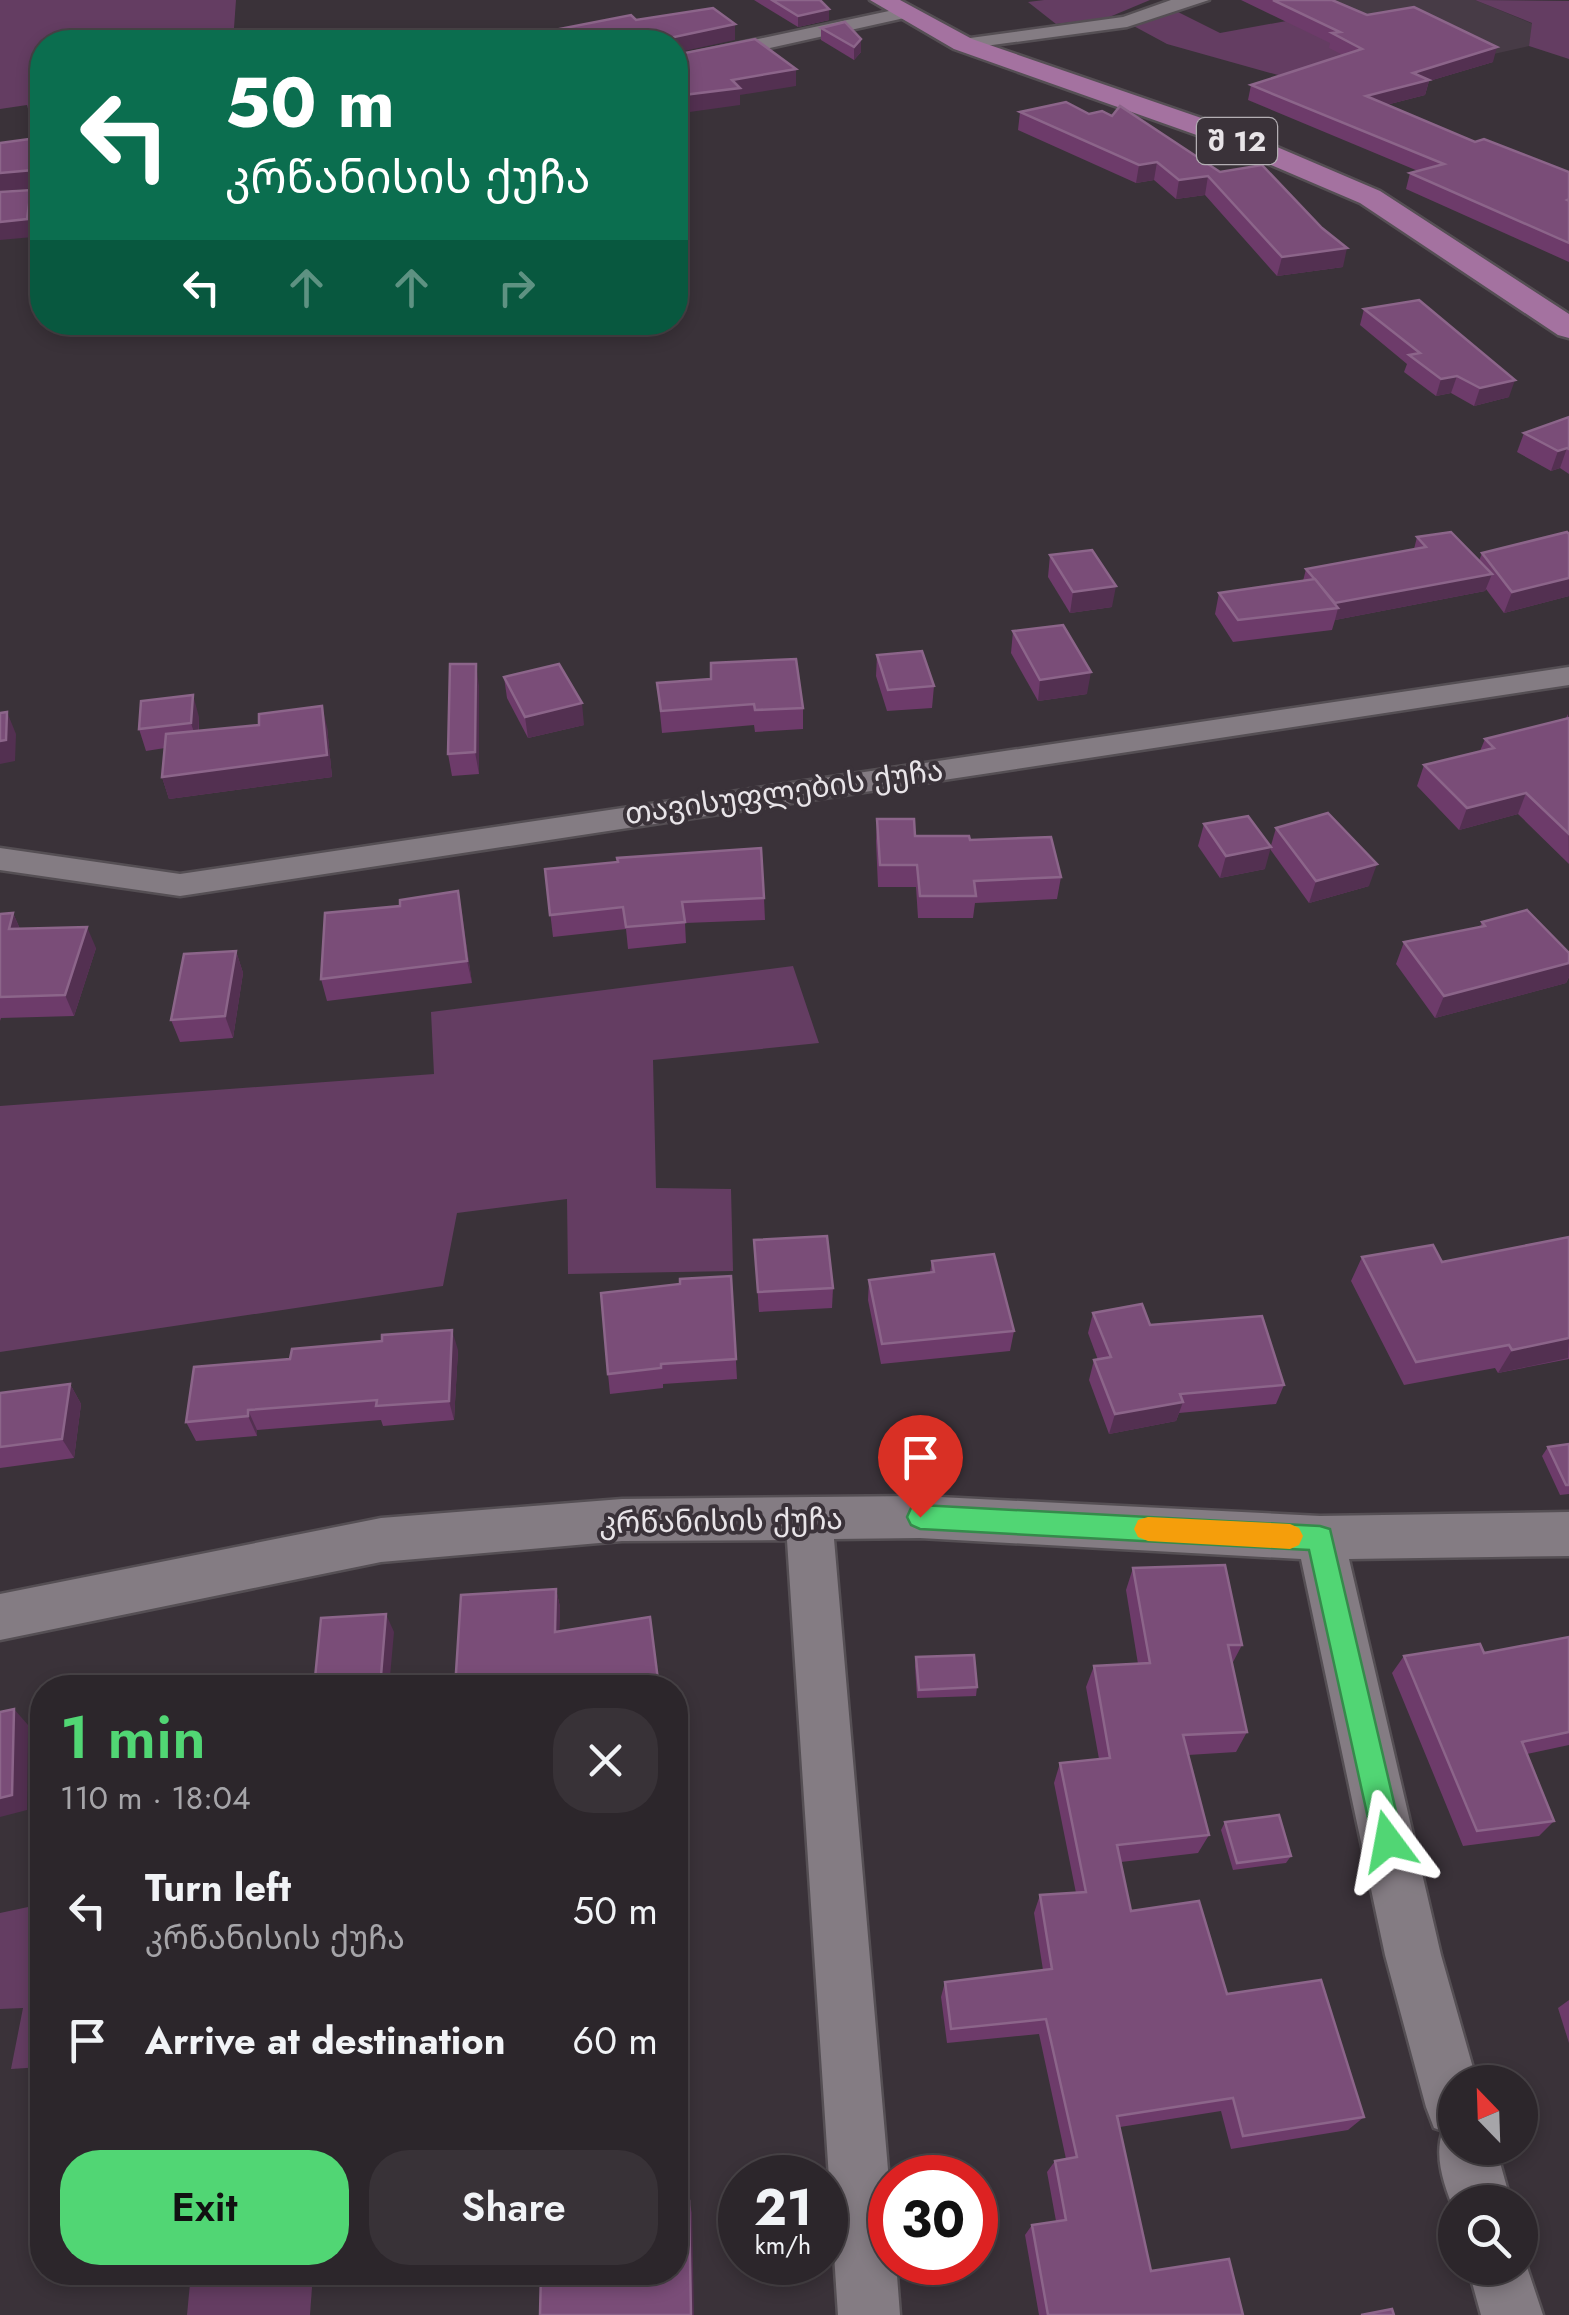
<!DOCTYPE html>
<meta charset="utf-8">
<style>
:root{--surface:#2c262b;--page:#383237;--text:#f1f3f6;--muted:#a6a5a9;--line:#484347;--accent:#51d674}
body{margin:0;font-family:Jost,"Noto Sans Georgian",sans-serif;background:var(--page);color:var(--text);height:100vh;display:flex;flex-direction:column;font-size:38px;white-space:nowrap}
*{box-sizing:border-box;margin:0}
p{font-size:32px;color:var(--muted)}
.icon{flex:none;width:55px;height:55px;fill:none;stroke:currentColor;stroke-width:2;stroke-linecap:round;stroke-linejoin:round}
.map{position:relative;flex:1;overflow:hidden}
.details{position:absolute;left:30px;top:1675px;width:658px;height:610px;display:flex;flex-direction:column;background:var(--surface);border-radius:40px;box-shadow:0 5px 15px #0003,0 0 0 2px var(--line)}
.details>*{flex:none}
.top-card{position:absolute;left:30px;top:30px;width:658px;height:305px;border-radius:40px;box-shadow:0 5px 15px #0003,0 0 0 2px var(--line);background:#0b6e4f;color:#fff;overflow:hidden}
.needle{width:65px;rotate:337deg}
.tools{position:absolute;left:1438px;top:2065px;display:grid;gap:20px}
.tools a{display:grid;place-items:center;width:100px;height:100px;border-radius:50%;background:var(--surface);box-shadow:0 5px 15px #0003,0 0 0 2px var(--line);font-size:50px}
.speed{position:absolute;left:718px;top:2155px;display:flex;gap:20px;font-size:50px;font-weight:700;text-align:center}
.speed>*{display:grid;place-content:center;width:130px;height:130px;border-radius:50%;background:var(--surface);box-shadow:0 5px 15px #0003,0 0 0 2px var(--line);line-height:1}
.speed small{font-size:25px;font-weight:400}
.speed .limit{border:15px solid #d22;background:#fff;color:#111}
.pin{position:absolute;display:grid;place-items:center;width:85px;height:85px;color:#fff;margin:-102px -42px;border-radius:50% 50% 50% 0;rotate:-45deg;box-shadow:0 0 10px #0007}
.pin .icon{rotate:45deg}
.me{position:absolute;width:110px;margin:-55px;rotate:347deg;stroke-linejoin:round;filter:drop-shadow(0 0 8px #0008)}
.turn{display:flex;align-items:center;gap:35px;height:210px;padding:0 30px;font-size:45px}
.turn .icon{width:130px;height:130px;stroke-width:2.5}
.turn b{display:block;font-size:70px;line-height:85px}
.lanes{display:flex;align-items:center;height:95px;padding:0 30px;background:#0003;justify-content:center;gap:50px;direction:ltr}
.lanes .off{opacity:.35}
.round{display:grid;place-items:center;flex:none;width:105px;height:105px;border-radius:40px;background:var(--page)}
.summary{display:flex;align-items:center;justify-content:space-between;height:170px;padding:0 30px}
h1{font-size:60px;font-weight:600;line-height:75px;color:var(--accent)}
.cta{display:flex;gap:20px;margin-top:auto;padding:20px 30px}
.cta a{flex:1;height:115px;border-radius:40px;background:var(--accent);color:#111;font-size:40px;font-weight:600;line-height:115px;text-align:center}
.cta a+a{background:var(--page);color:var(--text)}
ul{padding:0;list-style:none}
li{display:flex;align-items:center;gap:30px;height:130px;padding:0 30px}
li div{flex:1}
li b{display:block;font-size:38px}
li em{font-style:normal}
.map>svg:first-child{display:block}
.built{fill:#473b46}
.green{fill:#643d62}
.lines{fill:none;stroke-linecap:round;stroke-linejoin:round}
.street-casing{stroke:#554f54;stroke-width:5}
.primary-casing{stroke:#554f54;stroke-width:5}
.street{fill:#847c83;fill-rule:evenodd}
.primary{fill:#a472a0;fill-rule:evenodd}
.wall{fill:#6d3b6a}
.shaded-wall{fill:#533051}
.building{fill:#7a4d78;stroke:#8c658a;stroke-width:2.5}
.route{fill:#51d674;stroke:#358b4b;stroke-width:2.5}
.slow{fill:#f59e0b}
.labels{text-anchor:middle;stroke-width:8;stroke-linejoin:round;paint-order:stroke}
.shield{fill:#3a3239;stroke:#b4afb4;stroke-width:2.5}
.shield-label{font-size:28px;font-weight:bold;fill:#e8e4e8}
.street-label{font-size:30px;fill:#e8e4e8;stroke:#3a3239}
</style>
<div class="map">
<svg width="1569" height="2315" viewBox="0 0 1569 2315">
<rect width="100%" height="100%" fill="#3a3239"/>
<!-- built -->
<polygon class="built" points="1312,0 1475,0 1533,24 1529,46 1467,60"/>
<!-- green -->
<g class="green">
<polygon points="0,0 236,0 233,42 42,42 42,127 33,128 27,105 0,109"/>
<polygon points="1044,0 1150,0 1107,18 1056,24 1028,2"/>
<polygon points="1475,0 1569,1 1569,59 1529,46 1532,23"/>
<polygon points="1172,9 1220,33 1292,20 1375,68 1317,86 1167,44 1130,24"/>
<polygon points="793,966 819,1043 653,1060 656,1188 731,1189 733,1271 568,1274 567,1199 457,1213 443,1286 0,1352 0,1106 434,1074 431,1012"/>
<polygon points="42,1904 42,2067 11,2069 23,2008 0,2009 0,1913"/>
<polygon points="191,2273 313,2273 310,2315 187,2315"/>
</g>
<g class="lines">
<defs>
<g id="street">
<polygon points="1171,0 1209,0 1127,27 963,49 954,44 963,39 1123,17"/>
<polygon points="903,8 912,13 909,17 675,69 675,57"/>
<polygon points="42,191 42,203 0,207 0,195"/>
<polygon points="1569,667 1569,685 180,896 0,870 0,848 180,874"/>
<path d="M920,1496L1320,1516L1569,1512V1556L1349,1559L1441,1955L1477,2082H1455V2148H1496L1511,2202H1455V2212C1445,2188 1433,2156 1443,2131L1434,2128L1426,2107L1385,1955L1301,1559L920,1538L834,1539L890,2193V2262H896L900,2315H838L787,1540L622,1541L381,1562L0,1640V1594L381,1518L622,1499Z"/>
<polygon points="1520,2246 1543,2315 1481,2315 1468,2268 1520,2268"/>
</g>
<polygon id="primary" points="870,0 900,0 972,39 1242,132 1380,191 1569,314 1569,338 1558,335 1360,203 1222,144 954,49"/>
</defs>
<!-- street casing -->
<use href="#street" class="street-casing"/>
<!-- primary casing -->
<use href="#primary" class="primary-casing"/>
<!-- street -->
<use href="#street" class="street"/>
<!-- primary -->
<use href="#primary" class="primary"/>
</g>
<!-- wall -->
<g class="wall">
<polygon points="754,0 820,0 829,9 829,20 798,27"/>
<polygon points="1241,0 1332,0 1367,15 1493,62 1429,81 1425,95 1386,105 1475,142 1569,172 1569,262 1406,189 1410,173 1418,171 1248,100 1251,85 1343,55 1329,48 1330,43"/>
<polygon points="821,28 861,52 854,60 821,40"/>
<polygon points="1120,106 1343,267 1277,276 1205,195 1176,199 1154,180 1136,183 1018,130 1020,112 1089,114 1112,116"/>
<polygon points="1364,309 1509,397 1474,406 1451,393 1436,396 1404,372 1407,364 1360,325"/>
<polygon points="1569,417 1569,474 1560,468 1551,471 1517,452 1524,433"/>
<polygon points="1569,534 1569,596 1504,613 1486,589 1485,591 1335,620 1332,630 1233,642 1215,614 1219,593 1303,581 1306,569 1414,549 1417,537 1479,561 1482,553"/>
<polygon points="1050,555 1112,607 1070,613 1048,577"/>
<polygon points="1013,631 1087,694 1038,701 1011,653"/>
<polygon points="877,655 934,686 932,708 887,711 876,676"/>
<polygon points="504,677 584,725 528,738 507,698"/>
<polygon points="657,683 803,708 803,729 755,732 754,725 662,733"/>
<polygon points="479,686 479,774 452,776 448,754"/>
<polygon points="1568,714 1569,864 1518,814 1459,830 1417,786 1424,765 1480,751 1485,739 1566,718"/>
<polygon points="199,717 199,731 259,725 327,727 332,777 169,799 162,777 165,748 146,751 139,729"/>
<polygon points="877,819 915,836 970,840 1061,877 1057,899 975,903 973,918 918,918 916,887 878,887 876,841"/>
<polygon points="1204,824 1265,869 1220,878 1198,846"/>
<polygon points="1276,828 1369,886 1309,903 1270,849"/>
<polygon points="545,869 764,898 765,920 685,923 686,943 628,949 626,929 553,937"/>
<polygon points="458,891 472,983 327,1001 321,979 400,906"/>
<polygon points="13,913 20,929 96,948 74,1016 1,1018 0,1021 0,914"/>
<polygon points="1482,922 1569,953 1569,977 1566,983 1435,1018 1396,964 1404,942 1480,927"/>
<polygon points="236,951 243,973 233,1038 180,1042 171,1020"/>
<polygon points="1569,1237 1569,1359 1498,1373 1495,1368 1404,1385 1351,1281 1362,1257 1442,1262"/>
<polygon points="754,1240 833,1288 832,1308 759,1312"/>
<polygon points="932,1261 1014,1331 1010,1351 881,1364 868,1300 869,1280 930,1272"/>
<polygon points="731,1276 737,1379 663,1384 663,1388 610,1394 608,1374 680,1284"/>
<polygon points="1093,1313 1150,1325 1284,1385 1276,1404 1179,1413 1176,1421 1109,1434 1089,1380 1094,1360 1098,1360 1088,1333"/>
<polygon points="458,1350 454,1420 383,1426 381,1420 257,1430 257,1436 196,1441 186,1422"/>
<polygon points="70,1384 81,1404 74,1458 0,1468 0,1393"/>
<polygon points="1569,1444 1569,1494 1560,1495 1542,1456 1548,1447"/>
<polygon points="1133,1568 1242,1645 1232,1664 1247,1732 1236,1752 1188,1755 1209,1835 1198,1853 1121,1862 1131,1911 1227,1994 1364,2117 1348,2130 1231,2149 1221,2111 1120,2127 1151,2271 1243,2315 1039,2315 1025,2235 1032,2225 1056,2221 1047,2172 1055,2161 1066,2159 1039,2034 947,2043 941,1997 945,1982 1043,1970 1034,1913 1040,1895 1076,1893 1054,1783 1060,1763 1099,1759 1086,1687 1094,1666 1138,1664 1126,1590"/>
<polygon points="556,1589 560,1607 559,1631 659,1688 455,1688"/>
<polygon points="1569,1637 1569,1745 1527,1754 1554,1821 1539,1836 1463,1846 1392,1673 1404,1656 1484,1653"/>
<polygon points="916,1657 977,1687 976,1696 917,1698 915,1666"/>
<polygon points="1225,1822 1291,1856 1286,1863 1233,1870 1221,1830"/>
<polygon points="1569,2000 1569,2043 1558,2008"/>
</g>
<!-- shaded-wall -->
<g class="shaded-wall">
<polygon points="829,9 829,20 798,27 798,16"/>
<polygon points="735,24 735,40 675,53 674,37"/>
<polygon points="861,39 861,52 854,60 854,47"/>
<polygon points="1497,47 1493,62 1429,81 1425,95 1362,111 1366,96 1413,73"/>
<polygon points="796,69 796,86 740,95 740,105 675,114 675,96 732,80"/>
<polygon points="37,138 42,156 39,188 0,191 0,173"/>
<polygon points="1157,162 1154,180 1136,183 1139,165"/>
<polygon points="1208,176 1205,195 1176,199 1179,180"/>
<polygon points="31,190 37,207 33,237 0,240 0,222"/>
<polygon points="1347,248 1343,267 1277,276 1282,257"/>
<polygon points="1457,376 1451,393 1436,396 1441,379"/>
<polygon points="1515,380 1509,397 1474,406 1480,388"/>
<polygon points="1567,448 1560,468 1551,471 1558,451"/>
<polygon points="1492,574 1485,591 1335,620 1338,608 1334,609 1335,603"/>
<polygon points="1569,578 1569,596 1504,613 1512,592"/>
<polygon points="1116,586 1112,607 1070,613 1073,592"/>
<polygon points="476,664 479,686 479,774 475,752"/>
<polygon points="1091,672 1087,694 1038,701 1040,680"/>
<polygon points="193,695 199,717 198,745 191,723"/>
<polygon points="582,703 584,725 528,738 525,717"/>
<polygon points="322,706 327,727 332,777 169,799 162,777"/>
<polygon points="7,712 16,734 15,761 0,764 0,741"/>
<polygon points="1526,793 1518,814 1459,830 1467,808"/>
<polygon points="1271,847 1265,869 1220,878 1226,856"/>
<polygon points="1377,864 1369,886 1309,903 1316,881"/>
<polygon points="458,891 462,913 472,983 467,961"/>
<polygon points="13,913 22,934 9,929"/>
<polygon points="87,927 96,948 74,1016 65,995"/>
<polygon points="236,951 243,973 233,1038 225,1016"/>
<polygon points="1569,963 1569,977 1566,983 1435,1018 1444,996"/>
<polygon points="452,1330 458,1350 454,1420 449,1401"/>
<polygon points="1569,1338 1568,1358 1498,1373 1512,1350"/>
<polygon points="70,1384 81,1404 74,1458 62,1439"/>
<polygon points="1183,1402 1176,1421 1109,1434 1115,1414"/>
<polygon points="248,1410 257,1430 257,1436 248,1416"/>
<polygon points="556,1589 560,1607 559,1649 555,1632"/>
<polygon points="386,1614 394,1632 389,1688 380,1688"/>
<polygon points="14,1709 28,1725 27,1810 0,1817 0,1798"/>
<polygon points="689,2201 692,2213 694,2315 691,2315"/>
</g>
<!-- building -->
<g class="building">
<polygon points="772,0 820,0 829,9 798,16"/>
<polygon points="1273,0 1332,0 1367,15 1414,7 1497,47 1413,73 1429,80 1366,96 1475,142 1484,139 1569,172 1569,199 1567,200 1569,201 1569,243 1410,173 1444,164 1251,85 1362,49 1332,33 1340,32"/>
<polygon points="713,8 735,24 674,37 673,42 527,42 526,41 550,38 544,32 631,15 636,20"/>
<polygon points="845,22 861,39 854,47 821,28"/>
<polygon points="755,39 796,69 732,80 740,88 675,96 675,55"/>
<polygon points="1066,102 1089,114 1102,111 1112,116 1120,106 1220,172 1262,165 1322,228 1347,248 1282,257 1208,176 1179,180 1157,162 1139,165 1020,112"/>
<polygon points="37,138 33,170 0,173 0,143"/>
<polygon points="31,190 27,219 0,222 0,192"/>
<polygon points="1419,300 1515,380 1480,388 1457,376 1441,379 1409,355 1420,353 1364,309"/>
<polygon points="1569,417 1569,449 1567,448 1558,451 1524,433"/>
<polygon points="1451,532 1492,574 1335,603 1306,569 1426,547 1417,537"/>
<polygon points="1567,532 1569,534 1569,578 1512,592 1482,553"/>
<polygon points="1092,550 1116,586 1073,592 1050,555"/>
<polygon points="1315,579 1338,608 1238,620 1219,593"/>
<polygon points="1063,625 1091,672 1040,680 1013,631"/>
<polygon points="922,651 934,686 888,690 877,655"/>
<polygon points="796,659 803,708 755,710 754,704 661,711 657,683 711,679 711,663"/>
<polygon points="450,664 476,664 475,752 448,754"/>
<polygon points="559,664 582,703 525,717 504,677"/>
<polygon points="193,695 191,723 139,729 141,701"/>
<polygon points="322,706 327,755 162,777 166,734 259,725 259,714"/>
<polygon points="7,712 6,740 0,741 0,713"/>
<polygon points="1569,718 1569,834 1526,793 1467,808 1424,765 1494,748 1485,739"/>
<polygon points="1328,813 1377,864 1316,881 1276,828"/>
<polygon points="1248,816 1271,847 1226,856 1204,824"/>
<polygon points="877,819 914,819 915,836 969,836 970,840 1051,837 1061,877 974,881 976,896 920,896 917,865 880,865"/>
<polygon points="761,848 764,898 682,902 685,922 626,927 623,907 550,915 545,869 618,862 617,858"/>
<polygon points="458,891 467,961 321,979 325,913 400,906 400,900"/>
<polygon points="1527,910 1569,953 1569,963 1444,996 1404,942 1485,926 1482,922"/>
<polygon points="13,913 9,929 87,927 65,995 0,997 0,914"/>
<polygon points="236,951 225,1016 171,1020 184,954"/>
<polygon points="827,1236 833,1288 758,1292 754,1240"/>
<polygon points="1569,1237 1569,1338 1512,1350 1509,1345 1416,1362 1362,1257 1433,1245 1442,1262"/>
<polygon points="994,1254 1014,1331 882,1344 869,1280 934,1272 932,1261"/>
<polygon points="731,1276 736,1359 661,1364 661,1368 608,1374 601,1293 680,1284 680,1279"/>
<polygon points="1142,1304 1150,1325 1262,1316 1284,1385 1180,1394 1183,1402 1115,1414 1094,1360 1111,1357 1093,1313"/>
<polygon points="452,1330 449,1401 376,1406 377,1400 248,1410 248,1416 186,1422 194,1367 290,1359 292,1349 382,1341 382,1335"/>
<polygon points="70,1384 62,1439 0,1447 0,1393"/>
<polygon points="1569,1444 1569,1485 1566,1485 1548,1447"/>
<polygon points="1225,1565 1242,1645 1228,1645 1247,1732 1183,1735 1209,1835 1117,1845 1131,1911 1199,1901 1227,1994 1321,1980 1364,2117 1243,2136 1233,2098 1117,2116 1151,2271 1229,2259 1243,2315 1048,2315 1032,2225 1066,2220 1055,2161 1077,2157 1046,2019 951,2029 945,1982 1052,1969 1040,1895 1086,1892 1060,1763 1110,1758 1094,1666 1150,1663 1133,1568"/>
<polygon points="556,1589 555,1632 650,1617 659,1688 583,1688 582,1683 503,1688 455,1688 461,1595"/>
<polygon points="386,1614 380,1688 314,1688 321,1618"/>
<polygon points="1569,1637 1569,1732 1522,1742 1554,1821 1477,1831 1404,1656 1480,1644 1484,1653"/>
<polygon points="974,1655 977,1687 919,1690 916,1657"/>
<polygon points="153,1685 153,1688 127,1688"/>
<polygon points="14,1709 12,1795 0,1798 0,1712"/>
<polygon points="1279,1815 1291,1856 1237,1863 1225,1822"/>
<polygon points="689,2201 691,2315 540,2315 541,2272 675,2272 675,2202"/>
<polygon points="1392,2309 1394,2315 1361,2315"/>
</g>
<!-- route -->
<polygon class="route" points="920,1505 1320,1526 1330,1529 1403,1841 1399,1852 1388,1856 1377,1852 1373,1841 1309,1550 920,1529 911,1525 907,1517 911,1508"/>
<!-- slow -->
<polygon class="slow" points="1148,1517 1290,1524 1299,1528 1303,1536 1299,1545 1290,1549 1148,1541 1138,1537 1134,1529 1138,1520"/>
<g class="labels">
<!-- shield labels -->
<rect class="shield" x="1197" y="118" width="80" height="46" rx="8"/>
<g class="shield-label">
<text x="1237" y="151">შ 12</text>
</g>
<!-- street labels -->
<g class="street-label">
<text transform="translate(784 792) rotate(-8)" y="10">თავისუფლების ქუჩა</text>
<text transform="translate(721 1521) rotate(-1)" y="10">კრწანისის ქუჩა</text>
</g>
</g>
</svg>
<div class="tools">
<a><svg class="needle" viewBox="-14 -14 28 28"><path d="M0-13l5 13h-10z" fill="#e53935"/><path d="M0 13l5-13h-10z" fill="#a6a5a9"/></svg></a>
<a><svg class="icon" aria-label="search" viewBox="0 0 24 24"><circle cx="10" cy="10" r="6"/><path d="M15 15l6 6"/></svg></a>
</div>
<div class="speed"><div>21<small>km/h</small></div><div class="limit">30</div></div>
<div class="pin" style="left:920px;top:1517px;background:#d93025"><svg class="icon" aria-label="arrive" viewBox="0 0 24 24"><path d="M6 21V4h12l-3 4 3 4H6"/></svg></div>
<svg class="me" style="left:1388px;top:1841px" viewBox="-20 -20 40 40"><path d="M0-17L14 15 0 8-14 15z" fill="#51d674" stroke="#fff" stroke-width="4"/></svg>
<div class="top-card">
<div class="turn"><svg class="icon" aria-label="left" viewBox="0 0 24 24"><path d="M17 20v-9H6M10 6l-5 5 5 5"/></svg><div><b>50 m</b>კრწანისის ქუჩა</div></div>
<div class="lanes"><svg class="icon" aria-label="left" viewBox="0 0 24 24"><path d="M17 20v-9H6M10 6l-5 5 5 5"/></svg><svg class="icon off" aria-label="ahead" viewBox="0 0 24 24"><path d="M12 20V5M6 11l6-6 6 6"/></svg><svg class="icon off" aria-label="ahead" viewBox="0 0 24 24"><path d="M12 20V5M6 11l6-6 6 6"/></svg><svg class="icon off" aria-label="right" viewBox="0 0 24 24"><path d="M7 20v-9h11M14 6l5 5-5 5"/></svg></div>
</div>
<section class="details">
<div class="summary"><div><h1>1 min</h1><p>110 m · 18:04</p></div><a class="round"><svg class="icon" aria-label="close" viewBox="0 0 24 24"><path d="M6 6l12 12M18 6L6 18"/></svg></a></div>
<ul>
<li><svg class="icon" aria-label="left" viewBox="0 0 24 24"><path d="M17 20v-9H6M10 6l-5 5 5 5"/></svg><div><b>Turn left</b><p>კრწანისის ქუჩა</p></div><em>50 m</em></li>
<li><svg class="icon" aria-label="arrive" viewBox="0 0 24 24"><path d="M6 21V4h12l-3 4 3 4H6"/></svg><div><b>Arrive at destination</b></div><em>60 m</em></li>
</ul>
<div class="cta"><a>Exit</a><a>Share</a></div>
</section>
</div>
